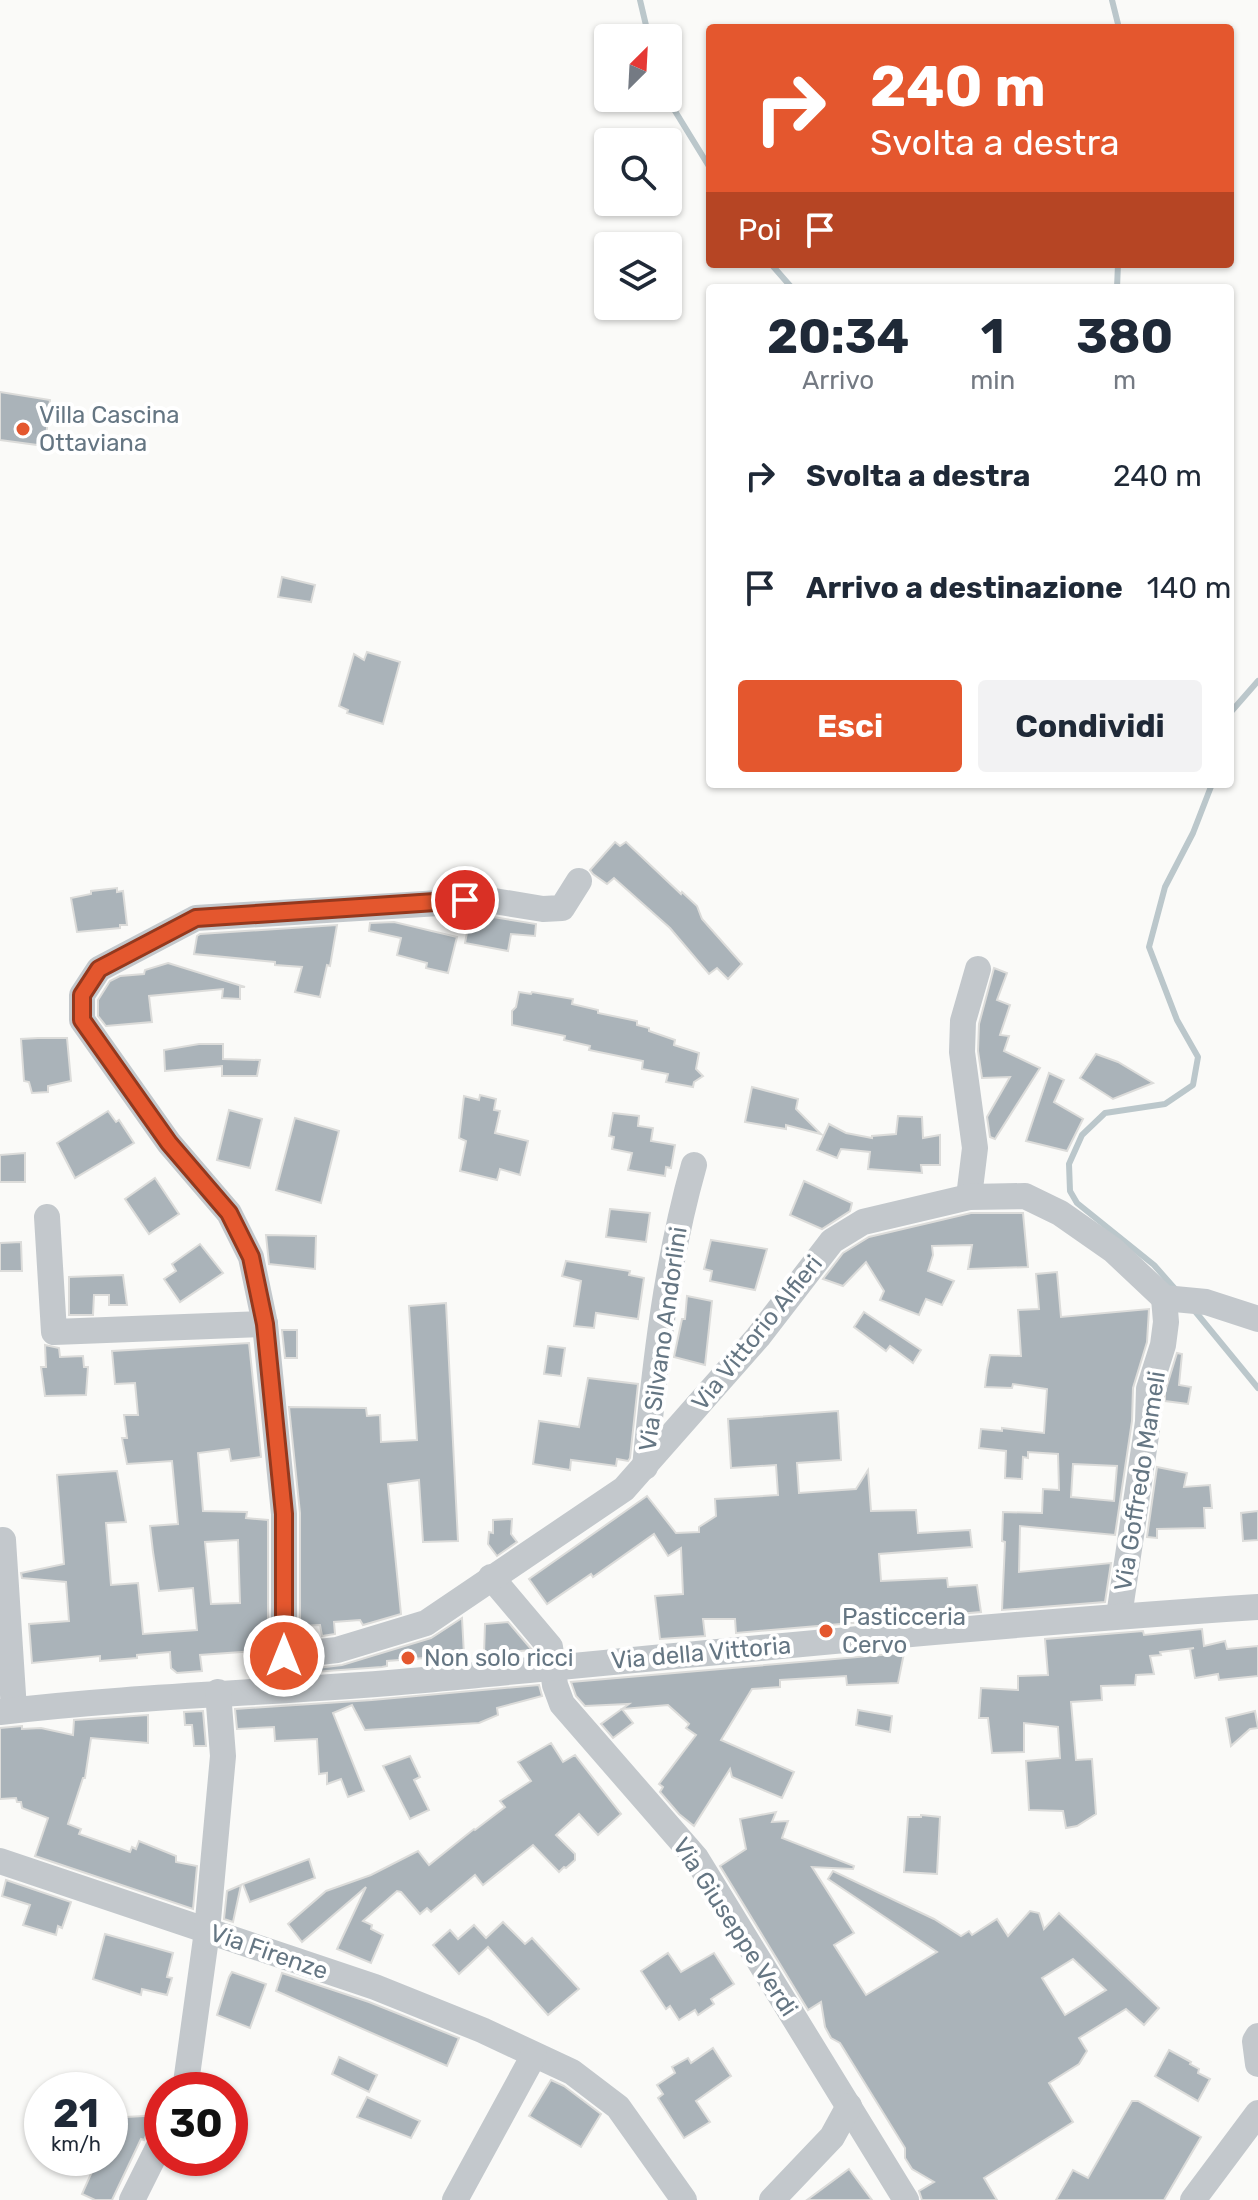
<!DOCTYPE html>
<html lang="it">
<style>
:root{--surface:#fff;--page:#f2f2f3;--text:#1f2937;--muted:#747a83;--accent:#e4572e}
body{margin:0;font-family:Rubik,sans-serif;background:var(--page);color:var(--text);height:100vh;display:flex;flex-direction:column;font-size:30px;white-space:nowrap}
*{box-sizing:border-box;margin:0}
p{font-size:26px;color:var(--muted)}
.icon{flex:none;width:44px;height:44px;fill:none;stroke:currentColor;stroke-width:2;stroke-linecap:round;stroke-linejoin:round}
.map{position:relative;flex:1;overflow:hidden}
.panel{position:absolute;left:706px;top:284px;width:528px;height:504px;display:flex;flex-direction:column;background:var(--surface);border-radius:8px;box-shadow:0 2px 6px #0004}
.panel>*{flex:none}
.hud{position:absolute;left:706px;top:24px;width:528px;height:244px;border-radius:8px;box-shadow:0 2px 6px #0004;background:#e4572e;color:#fff;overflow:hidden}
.needle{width:52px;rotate:24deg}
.buttons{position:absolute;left:594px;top:24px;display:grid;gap:16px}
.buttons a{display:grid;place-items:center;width:88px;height:88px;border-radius:8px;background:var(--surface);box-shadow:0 2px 6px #0004;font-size:40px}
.speed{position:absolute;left:24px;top:2072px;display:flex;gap:16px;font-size:40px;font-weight:700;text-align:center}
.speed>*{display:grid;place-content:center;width:104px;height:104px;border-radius:50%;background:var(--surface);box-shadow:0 2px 6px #0004;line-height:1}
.speed small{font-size:20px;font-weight:400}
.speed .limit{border:12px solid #d22;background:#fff;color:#111}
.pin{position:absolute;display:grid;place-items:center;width:68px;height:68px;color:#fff;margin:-34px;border:4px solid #fff;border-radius:50%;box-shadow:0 2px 8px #0007}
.me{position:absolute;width:88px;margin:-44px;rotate:0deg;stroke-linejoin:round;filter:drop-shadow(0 0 6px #0008)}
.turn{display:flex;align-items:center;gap:28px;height:168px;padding:0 32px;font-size:36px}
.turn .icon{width:104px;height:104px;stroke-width:2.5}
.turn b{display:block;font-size:56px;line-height:68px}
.then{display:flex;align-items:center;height:76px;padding:0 32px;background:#0003;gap:16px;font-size:30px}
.eta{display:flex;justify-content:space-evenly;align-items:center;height:136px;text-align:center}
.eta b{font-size:48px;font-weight:700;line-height:56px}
.cta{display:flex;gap:16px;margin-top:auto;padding:16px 32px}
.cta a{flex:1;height:92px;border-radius:8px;background:var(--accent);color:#fff;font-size:32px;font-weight:700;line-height:92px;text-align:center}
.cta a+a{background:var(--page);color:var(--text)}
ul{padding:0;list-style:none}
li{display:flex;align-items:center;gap:24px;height:112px;padding:0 32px}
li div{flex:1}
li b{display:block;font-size:30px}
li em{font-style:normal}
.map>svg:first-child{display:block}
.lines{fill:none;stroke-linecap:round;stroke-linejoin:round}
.stream{stroke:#bbc7cb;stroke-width:6}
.building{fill:#aab3b9;stroke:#dcdcda;stroke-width:2;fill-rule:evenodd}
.minor{stroke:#c3c8cc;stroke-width:26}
.route-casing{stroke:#94391e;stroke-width:20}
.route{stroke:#e4572e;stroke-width:14}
.poi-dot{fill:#e4572e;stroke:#fff;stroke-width:3}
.labels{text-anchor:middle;stroke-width:8;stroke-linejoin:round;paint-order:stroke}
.poi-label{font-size:24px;fill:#657683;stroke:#fff;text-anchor:start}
.street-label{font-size:24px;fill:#657683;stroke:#fff}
</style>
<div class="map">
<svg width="1258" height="2200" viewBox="0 0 1258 2200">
<rect width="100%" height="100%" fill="#fafaf8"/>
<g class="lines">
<!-- stream -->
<g class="stream">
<polyline points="640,0 649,38"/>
<polyline points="1112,0 1119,28"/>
<polyline points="667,98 710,168"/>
<polyline points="771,264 792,288"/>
<polyline points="1117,288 1118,264"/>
<polyline points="1230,713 1258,681"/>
<polyline points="1176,1290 1154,1265 1077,1203 1070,1191 1069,1164 1082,1135 1105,1113 1165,1104 1193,1085 1198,1057 1177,1020 1149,947 1165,887 1193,833 1212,784"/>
<polyline points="1194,1310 1258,1388"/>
</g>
</g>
<!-- building -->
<g class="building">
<polygon points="0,392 50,400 45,446 0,440"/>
<polygon points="282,577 315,585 311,602 278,597"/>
<polygon points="367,652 400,662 383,724 347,713 348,710 339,706 354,654 364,660"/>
<polygon points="615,842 620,846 626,842 681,894 682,892 697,906 702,919 742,964 728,979 717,968 709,974 670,928 614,878 607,884 593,874 590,870"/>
<polygon points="117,888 117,892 123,891 127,925 120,925 120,928 77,932 71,898 91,894 91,891"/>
<polygon points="487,916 536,924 535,936 511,934 508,951 465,943 470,917"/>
<polygon points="394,922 457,937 448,973 426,968 427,963 397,955 401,938 369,931 370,923"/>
<polygon points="337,925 330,966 327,965 320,997 295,992 302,967 275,965 275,962 194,954 197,936 200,934"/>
<polygon points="168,963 245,987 240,987 240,999 222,998 223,989 149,996 152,1022 106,1026 98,1016 98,1000 110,981 120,976 144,974 145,970"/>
<polygon points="994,968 1007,973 997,1000 1010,1005 1000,1035 1009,1036 1004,1051 1040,1068 995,1139 990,1137 987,1117 1010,1077 982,1078 978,1051 979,1024"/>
<polygon points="519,992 531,994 532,992 573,999 572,1004 598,1010 598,1013 637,1021 637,1025 649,1028 649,1031 675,1040 674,1045 699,1053 696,1069 703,1076 694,1082 693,1087 666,1082 668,1074 642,1069 643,1061 589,1050 590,1046 564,1040 565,1036 512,1025 512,1011 516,1007"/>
<polygon points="38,1038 67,1038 71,1081 48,1086 48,1092 32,1093 29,1082 24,1081 21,1039"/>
<polygon points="199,1044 223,1044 223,1059 260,1060 257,1076 222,1076 222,1066 165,1071 164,1050"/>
<polygon points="1096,1054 1118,1062 1153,1083 1113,1099 1080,1078"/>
<polygon points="1049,1073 1064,1080 1054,1102 1083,1119 1067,1151 1026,1141"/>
<polygon points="752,1087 798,1099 796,1109 821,1134 786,1125 786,1129 745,1122"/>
<polygon points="480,1095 496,1099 494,1110 500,1111 495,1133 528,1141 520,1175 500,1169 497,1180 460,1171 466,1141 459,1138 464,1096 479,1100"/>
<polygon points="229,1110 262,1119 250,1168 217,1160"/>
<polygon points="108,1111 116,1122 119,1120 134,1143 75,1178 57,1143"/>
<polygon points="613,1113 639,1116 638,1126 653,1128 651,1141 675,1145 671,1168 666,1167 665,1176 628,1170 632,1153 612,1149 614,1137 609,1136"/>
<polygon points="898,1116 922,1117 923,1138 940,1135 940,1165 921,1165 922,1173 868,1169 870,1152 841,1149 837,1158 817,1150 829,1124 846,1133 872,1138 872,1136 896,1134"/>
<polygon points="295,1118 339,1131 321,1203 276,1190"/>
<polygon points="25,1153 25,1182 0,1182 0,1155"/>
<polygon points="155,1178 179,1214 149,1234 125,1199"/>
<polygon points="804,1181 852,1203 850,1211 822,1229 790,1215"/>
<polygon points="610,1209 650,1213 646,1242 606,1237"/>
<polygon points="971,1213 1023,1213 1028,1267 968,1269 972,1245 932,1246 933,1255 928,1271 954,1281 942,1305 926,1299 919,1315 880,1300 884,1291 866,1262 843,1286 823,1279 843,1253 869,1237"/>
<polygon points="266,1235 316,1236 315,1269 269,1264"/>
<polygon points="711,1240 767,1249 755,1290 710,1281 712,1271 704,1269"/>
<polygon points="21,1242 22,1271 0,1271 0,1243"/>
<polygon points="200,1244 223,1273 180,1302 164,1279 176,1271 172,1264"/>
<polygon points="566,1261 630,1271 629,1275 644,1278 638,1319 596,1313 594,1328 574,1326 581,1281 562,1276"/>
<path d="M1057,1272L1061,1317L1149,1309L1147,1342L1133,1388L1132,1421L1115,1535L1020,1526L1019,1572L1111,1563L1105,1602L1002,1610L1005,1542L1002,1541L1003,1512L1042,1513L1043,1489L1059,1490L1058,1454L1028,1452V1458L1023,1457L1022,1479L1005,1478L1006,1451L979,1448L981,1429L1002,1431V1428L1044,1433L1047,1389L1013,1384L1012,1388L985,1387L987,1370L990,1355L1021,1356L1018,1310L1039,1309L1036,1274ZM1073,1464L1117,1466L1114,1501L1071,1497Z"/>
<polygon points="123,1275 127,1305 109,1305 109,1295 94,1295 93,1315 69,1315 69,1277"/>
<polygon points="687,1296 712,1301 705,1365 674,1357 682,1319 685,1319"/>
<polygon points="446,1303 458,1541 423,1542 419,1480 388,1484 401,1614 363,1625 360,1620 334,1622 335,1634 322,1636 320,1625 300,1626 300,1513 289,1407 366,1408 367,1416 380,1415 381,1442 417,1440 409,1306"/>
<polygon points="864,1312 921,1350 913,1363 890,1346 886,1351 854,1327"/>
<polygon points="282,1330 297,1330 297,1358 285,1358"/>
<path d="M249,1343L261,1457L231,1461L229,1449L198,1453L203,1511L247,1512L246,1518L268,1520V1650L200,1655L202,1671L177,1673L171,1668L170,1652L137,1655V1658L100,1661V1656L32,1663L29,1624L69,1621L66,1582L22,1578L21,1573L64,1564L57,1475L117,1471L126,1522L106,1523L111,1585L138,1583L143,1634L197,1630L193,1588L159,1591L153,1552L150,1526L178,1524L172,1461L127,1464L122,1438H127L124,1415H138L135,1383L115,1384L112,1351ZM238,1540L240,1603L211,1604L205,1542Z"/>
<polygon points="45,1345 59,1348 60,1357 83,1356 84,1367 88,1367 86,1395 45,1396 41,1367 46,1367"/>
<polygon points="548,1346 565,1348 561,1376 544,1374"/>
<polygon points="1177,1353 1182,1354 1179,1385 1191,1387 1188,1404 1165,1401 1165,1392"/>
<polygon points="588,1378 638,1384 630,1458 628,1461 617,1459 616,1466 571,1460 570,1470 533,1464 539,1421 579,1427"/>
<polygon points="838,1411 841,1460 797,1463 799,1493 856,1489 868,1470 871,1511 916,1510 918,1533 970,1530 972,1547 879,1554 881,1581 947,1578 948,1587 977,1585 981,1612 736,1633 735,1619 703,1619 705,1636 660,1639 655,1596 683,1594 681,1548 668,1556 654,1534 593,1577 591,1574 547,1604 529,1579 647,1496 676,1533 699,1532 699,1527 716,1516 715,1499 778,1495 776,1465 731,1468 728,1419"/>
<polygon points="1157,1467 1187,1473 1184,1487 1210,1485 1212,1508 1204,1508 1205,1528 1157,1529 1157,1538 1147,1537"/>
<polygon points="1258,1511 1258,1540 1243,1541 1241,1513"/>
<polygon points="512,1519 511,1534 517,1542 497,1556 488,1544 489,1532 493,1533 493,1520"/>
<polygon points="462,1618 464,1655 387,1661 387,1666 382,1667 300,1673 300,1670 342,1665 431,1638"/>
<polygon points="508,1622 532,1650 484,1654 485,1624"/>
<polygon points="1202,1629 1204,1646 1225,1641 1227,1649 1258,1646 1258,1676 1219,1680 1218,1674 1195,1678 1190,1649 1194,1648 1160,1652 1161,1655 1150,1656 1154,1674 1136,1675 1135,1685 1101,1686 1102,1700 1071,1702 1076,1760 1092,1759 1096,1814 1077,1826 1066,1828 1063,1811 1029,1810 1026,1761 1060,1758 1058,1727 1024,1723 1024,1752 992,1753 988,1718 979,1718 981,1688 1018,1690 1018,1676 1048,1675 1045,1639 1143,1631 1144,1635"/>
<polygon points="904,1653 898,1683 847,1685 846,1676 780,1680 780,1687 752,1689 721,1740 794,1772 782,1798 732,1777 730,1769 694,1826 679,1814 660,1792 663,1787 659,1784 696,1735 686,1728 689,1724 668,1705 622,1709 633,1723 613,1738 601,1724 629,1704 585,1706 576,1696 571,1682"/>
<polygon points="539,1685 542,1696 497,1708 498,1715 479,1723 365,1730 352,1705 333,1713 364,1791 348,1797 341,1779 327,1784 327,1773 319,1774 317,1739 275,1741 274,1727 237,1729 235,1709 372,1700"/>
<polygon points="858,1710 892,1716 890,1732 856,1725"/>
<polygon points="203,1711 206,1746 194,1746 192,1725 185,1725 184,1712"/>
<polygon points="1255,1711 1258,1728 1250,1729 1231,1746 1226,1718"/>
<polygon points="148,1715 148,1743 91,1738 85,1778 83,1778 68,1824 81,1829 79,1834 130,1852 132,1847 136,1849 139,1841 176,1856 176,1862 197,1866 193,1909 35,1856 48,1818 22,1808 21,1802 17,1802 16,1798 0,1799 0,1728 22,1726 22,1729 41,1728 73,1735 74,1720"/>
<polygon points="551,1743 563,1762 575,1755 621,1814 598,1835 579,1814 556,1835 575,1854 575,1860 566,1868 564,1867 559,1872 533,1845 483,1885 475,1875 431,1912 427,1908 420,1914 401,1892 397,1891 363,1921 372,1925 371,1929 383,1935 371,1963 337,1949 366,1887 302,1942 288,1924 326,1891 371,1875 418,1851 429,1865 474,1829 475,1830 505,1807 500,1801 531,1781 518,1762"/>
<polygon points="410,1756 420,1777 414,1780 429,1810 410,1819 383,1766"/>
<path d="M776,1812L772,1822L788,1821L782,1838L854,1866L853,1869L812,1867L854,1933L834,1945L866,1995L937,1952L828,1879L833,1871L934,1919L961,1936L969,1931L972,1935L997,1919L1008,1936L1030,1911L1039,1913L1044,1929L1059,1913L1159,2008L1144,2025L1126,2009L1079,2038L1087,2051L1079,2064L1049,2083L1073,2122L984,2178L997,2200H922L919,2191L934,2182L912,2169L905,2158V2148L840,2043L831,2038L825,2027L821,2002L808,2010L720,1866L746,1849L740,1819ZM1073,1959L1106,1990L1065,2015L1042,1978Z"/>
<polygon points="921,1815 940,1817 937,1874 904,1872 908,1817 921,1817"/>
<polygon points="309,1859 315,1878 250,1902 243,1884"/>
<polygon points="6,1880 71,1902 62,1928 58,1926 56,1935 23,1925 30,1905 2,1896"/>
<polygon points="241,1885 233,1922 224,1919 227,1891"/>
<polygon points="503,1922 525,1944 532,1938 579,1989 548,2015 488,1947 459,1974 433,1945 450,1930 458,1939 474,1925 486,1938"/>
<polygon points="105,1934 173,1953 167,1977 172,1978 167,1995 142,1989 141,1995 93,1979"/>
<polygon points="668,1953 681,1972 714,1953 734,1984 711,1999 714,2004 698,2015 695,2010 679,2020 670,2006 666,2009 641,1971"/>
<polygon points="232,1972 266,1984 250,2028 217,2015 229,1977"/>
<polygon points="282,1973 369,2002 459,2038 447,2066 276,1991"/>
<polygon points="713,2048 731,2076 696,2101 710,2122 684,2138 658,2098 663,2094 657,2085 675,2073 672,2067 688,2058 691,2063"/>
<polygon points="1169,2050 1191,2062 1190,2064 1199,2069 1198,2073 1210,2079 1198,2101 1155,2076"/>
<polygon points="339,2057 377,2075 369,2092 332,2074"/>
<polygon points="551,2080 564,2086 601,2114 581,2147 529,2116"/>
<polygon points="367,2097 420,2121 411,2138 357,2117"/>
<polygon points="1132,2101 1138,2101 1201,2137 1164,2200 1056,2200 1073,2170 1088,2178"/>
<polygon points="162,2115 157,2125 148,2132 144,2140 141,2139 112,2200 95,2200 82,2194 98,2158 110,2158 110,2125 126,2132 126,2117"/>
<polygon points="849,2169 872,2200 807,2200"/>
</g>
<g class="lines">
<!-- minor -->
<g class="minor">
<polyline points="969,1197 975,1148 962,1052 963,1021 978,969"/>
<polyline points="47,1217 54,1332 265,1324"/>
<path d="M645,1467C655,1365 666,1264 694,1165"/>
<polyline points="3,1540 14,1710"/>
<polyline points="491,1577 550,1647 555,1685 562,1704 696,1858 906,2200"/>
<polyline points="1119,1616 1148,1422 1149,1389 1163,1345 1166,1322 1164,1298"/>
<polyline points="284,1656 337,1650 426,1623 624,1489 758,1337 832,1241 863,1222 969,1197 1025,1196 1060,1213 1113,1250 1164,1298 1206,1302 1258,1319"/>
<polyline points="279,1689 284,1656 284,1514 265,1324 251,1257 229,1213 169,1143 82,1020 82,995 99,969 196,918 488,900 543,909 562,908 579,881"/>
<path d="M0,1712C141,1695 283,1693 424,1680C702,1654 979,1625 1258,1607"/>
<polyline points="0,1861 375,1987 482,2030 572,2072 618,2107 684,2200"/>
<polyline points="1258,2036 1255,2041 1258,2064"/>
<polyline points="185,2090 207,1931 223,1756 218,1692"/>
<polyline points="132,2200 162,2140"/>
<polyline points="455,2200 534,2055"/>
<polyline points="772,2200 832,2137 849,2106"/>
<polyline points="1193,2200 1258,2113"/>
</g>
</g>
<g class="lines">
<defs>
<polyline id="route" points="284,1656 284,1514 265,1324 251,1257 229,1213 169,1143 82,1020 82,995 99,969 196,918 465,900"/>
</defs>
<!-- route casing -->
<use href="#route" class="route-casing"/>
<!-- route -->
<use href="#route" class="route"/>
</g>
<!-- markers -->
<g class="poi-dot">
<circle cx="23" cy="429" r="8"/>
<circle cx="826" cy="1631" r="8"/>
<circle cx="408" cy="1658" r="8"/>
</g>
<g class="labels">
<!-- poi labels -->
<g class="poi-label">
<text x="39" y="423">Villa Cascina<tspan x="39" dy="28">Ottaviana</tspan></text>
<text x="842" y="1625">Pasticceria<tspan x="842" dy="28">Cervo</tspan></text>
<text x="424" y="1666">Non solo ricci</text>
</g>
<!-- street labels -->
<g class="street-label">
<text transform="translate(757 1333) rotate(-51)" y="8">Via Vittorio Alfieri</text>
<text transform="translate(663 1339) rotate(-82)" y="8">Via Silvano Andorlini</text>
<text transform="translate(1140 1481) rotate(-81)" y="8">Via Goffredo Mameli</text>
<text transform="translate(701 1653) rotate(-5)" y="8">Via della Vittoria</text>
<text transform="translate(735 1927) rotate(57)" y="8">Via Giuseppe Verdi</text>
<text transform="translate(269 1952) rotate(19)" y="8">Via Firenze</text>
</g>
</g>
</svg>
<div class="buttons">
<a><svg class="needle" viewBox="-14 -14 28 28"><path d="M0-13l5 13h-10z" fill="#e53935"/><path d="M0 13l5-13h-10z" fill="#747a83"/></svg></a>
<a><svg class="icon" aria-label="search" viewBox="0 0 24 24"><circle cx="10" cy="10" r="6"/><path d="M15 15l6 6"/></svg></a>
<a><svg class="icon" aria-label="layers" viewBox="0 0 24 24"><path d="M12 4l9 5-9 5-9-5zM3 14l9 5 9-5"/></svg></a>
</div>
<div class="speed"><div>21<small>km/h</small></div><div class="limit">30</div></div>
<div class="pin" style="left:465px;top:900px;background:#d93025"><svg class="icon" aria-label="arrive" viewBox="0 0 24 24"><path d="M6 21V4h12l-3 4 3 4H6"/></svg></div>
<svg class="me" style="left:284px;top:1656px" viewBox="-20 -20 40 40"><circle r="17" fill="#e4572e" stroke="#fff" stroke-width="3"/><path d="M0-11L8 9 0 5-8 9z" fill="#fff"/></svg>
<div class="hud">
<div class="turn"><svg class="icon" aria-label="right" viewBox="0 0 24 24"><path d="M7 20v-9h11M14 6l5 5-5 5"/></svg><div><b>240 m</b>Svolta a destra</div></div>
<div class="then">Poi<svg class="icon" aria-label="arrive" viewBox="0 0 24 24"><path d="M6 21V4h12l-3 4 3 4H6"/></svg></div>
</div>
<section class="panel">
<div class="eta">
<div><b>20:34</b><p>Arrivo</p></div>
<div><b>1</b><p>min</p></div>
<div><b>380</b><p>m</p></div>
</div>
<ul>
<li><svg class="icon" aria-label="right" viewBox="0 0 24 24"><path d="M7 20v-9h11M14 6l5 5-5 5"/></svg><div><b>Svolta a destra</b></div><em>240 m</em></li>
<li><svg class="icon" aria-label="arrive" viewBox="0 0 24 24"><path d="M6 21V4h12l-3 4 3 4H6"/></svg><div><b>Arrivo a destinazione</b></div><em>140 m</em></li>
</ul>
<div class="cta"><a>Esci</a><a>Condividi</a></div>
</section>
</div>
